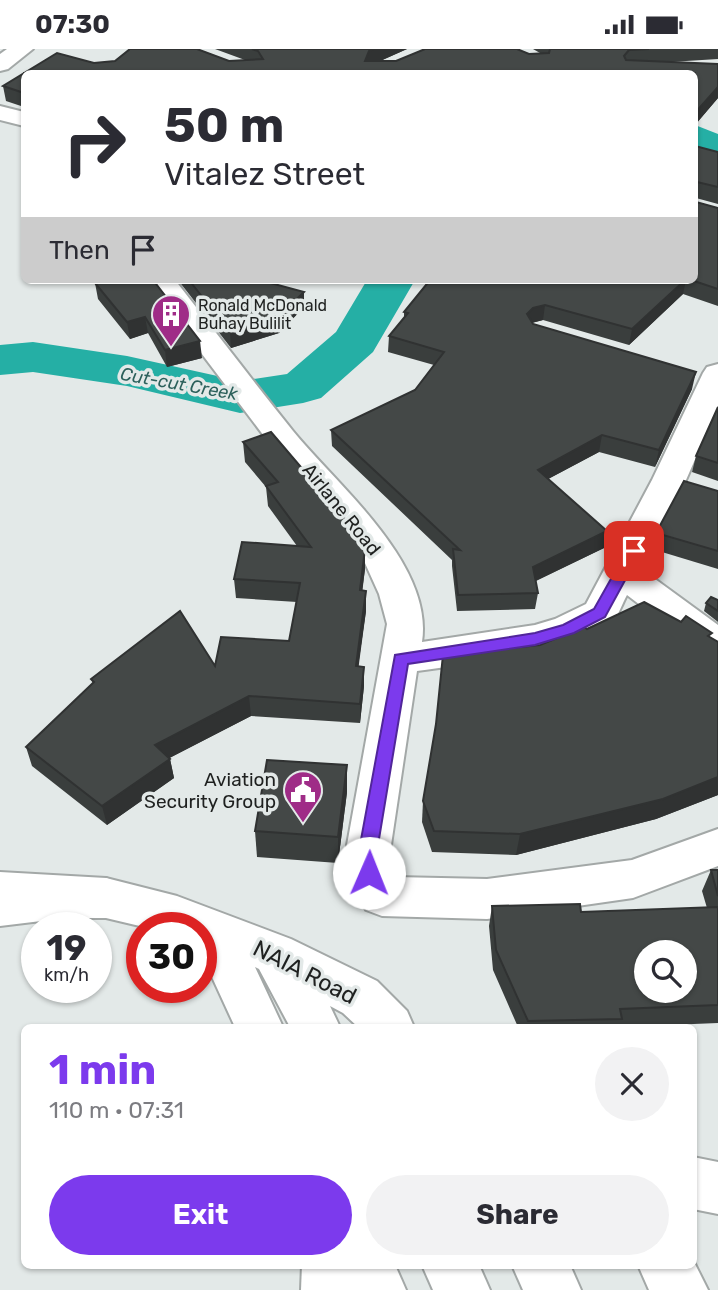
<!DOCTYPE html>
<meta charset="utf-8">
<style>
:root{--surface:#fff;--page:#f2f2f3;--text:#2b2b33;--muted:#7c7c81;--accent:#7c3aed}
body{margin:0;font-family:Rubik,sans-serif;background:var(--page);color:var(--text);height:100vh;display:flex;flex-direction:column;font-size:26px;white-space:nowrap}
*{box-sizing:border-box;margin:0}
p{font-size:23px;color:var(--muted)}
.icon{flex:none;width:38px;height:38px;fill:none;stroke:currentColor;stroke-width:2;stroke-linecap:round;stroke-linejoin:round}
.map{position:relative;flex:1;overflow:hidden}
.sheet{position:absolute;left:21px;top:975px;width:676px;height:245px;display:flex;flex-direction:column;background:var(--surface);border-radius:10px;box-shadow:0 2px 5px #0004}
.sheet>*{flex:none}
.banner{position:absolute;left:21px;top:21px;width:677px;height:214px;border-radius:10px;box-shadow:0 2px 5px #0004;background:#fff;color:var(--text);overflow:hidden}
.controls{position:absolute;left:634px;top:891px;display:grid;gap:14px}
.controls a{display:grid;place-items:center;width:63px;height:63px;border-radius:50%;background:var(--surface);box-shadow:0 2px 5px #0004;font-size:35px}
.speed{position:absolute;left:21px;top:863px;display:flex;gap:14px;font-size:35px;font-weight:700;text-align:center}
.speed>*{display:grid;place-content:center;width:91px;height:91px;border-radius:50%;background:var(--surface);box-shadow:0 2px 5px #0004;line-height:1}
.speed small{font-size:18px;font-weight:400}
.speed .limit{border:10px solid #d22;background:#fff;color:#111}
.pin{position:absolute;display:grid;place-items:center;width:60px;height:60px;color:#fff;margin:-30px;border-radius:14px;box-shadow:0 4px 10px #0006}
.me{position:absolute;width:77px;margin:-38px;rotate:1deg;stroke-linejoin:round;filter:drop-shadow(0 0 5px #0008)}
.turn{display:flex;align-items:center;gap:24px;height:147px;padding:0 28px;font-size:32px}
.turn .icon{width:91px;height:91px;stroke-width:2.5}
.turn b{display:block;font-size:49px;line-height:60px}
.then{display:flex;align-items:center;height:66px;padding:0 28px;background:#0003;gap:14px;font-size:26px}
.round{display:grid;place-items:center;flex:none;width:74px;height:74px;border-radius:37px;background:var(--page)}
.head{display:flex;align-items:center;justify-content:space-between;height:119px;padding:0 28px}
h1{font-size:42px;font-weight:700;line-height:52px;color:var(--accent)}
.primary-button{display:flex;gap:14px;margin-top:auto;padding:14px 28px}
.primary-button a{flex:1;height:80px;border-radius:42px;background:var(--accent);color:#fff;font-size:28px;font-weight:700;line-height:80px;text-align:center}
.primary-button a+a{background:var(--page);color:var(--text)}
.status{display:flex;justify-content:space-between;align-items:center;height:49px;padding:0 35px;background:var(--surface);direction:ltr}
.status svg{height:19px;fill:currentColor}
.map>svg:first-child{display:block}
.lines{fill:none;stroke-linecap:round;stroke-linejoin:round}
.river{fill:#25afa5;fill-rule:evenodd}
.minor-casing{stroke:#a3a8a7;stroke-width:4}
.major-casing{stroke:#a3a8a7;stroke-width:4}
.minor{fill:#fff;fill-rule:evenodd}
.major{fill:#fff;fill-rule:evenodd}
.wall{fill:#3a3e3d}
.shaded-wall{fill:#303232}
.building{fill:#444847;stroke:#303232;stroke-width:2;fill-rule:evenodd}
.route{fill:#7c3aed;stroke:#51269a;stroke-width:2}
.labels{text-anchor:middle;stroke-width:7;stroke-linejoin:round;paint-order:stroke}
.far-poi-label{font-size:16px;fill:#1f2120;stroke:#e3e9e8;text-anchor:start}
.far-water-label{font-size:18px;font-style:italic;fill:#2c605b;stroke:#e3e9e8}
.street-label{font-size:19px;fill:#1f2120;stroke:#e3e9e8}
.poi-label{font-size:19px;fill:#1f2120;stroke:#e3e9e8;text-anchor:end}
.near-street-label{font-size:23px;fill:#1f2120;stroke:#e3e9e8}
</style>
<div class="status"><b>07:30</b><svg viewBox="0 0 49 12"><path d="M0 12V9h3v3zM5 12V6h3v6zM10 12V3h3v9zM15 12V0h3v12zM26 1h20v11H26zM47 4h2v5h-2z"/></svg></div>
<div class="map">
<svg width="718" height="1241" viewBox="0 0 718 1241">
<rect width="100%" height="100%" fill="#e3e9e8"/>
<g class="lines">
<!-- river -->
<g class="river">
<polygon points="695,76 718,85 718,114 695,105"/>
<polygon points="367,231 415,231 373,303 321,349 303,354 240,364 127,337 33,323 0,326 0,296 33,293 127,307 240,332 287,325 336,283"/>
</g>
<defs>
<g id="minor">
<polygon points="0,57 24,63 24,77 0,71"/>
<path d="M146,231H175C214,281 253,332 293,382C337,436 434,515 422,593L535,576L555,570L586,555L652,431L703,324L707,318L718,315V358L686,431L640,519L718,576V603L712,605L699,601L627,546C622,555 618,568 611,574C570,608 470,614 417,622L391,796V822L395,828L487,830L632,811L718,780V817L633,849L487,870L382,867L366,861L347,824V796L387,575L379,545L360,503L273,399Z"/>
<polygon points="66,829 106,829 177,847 291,890 377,932 407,962 414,978 358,978 343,964 330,957 340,978 290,978 259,920 255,918 283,978 235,978 201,904 201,878 144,878 106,869 66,869 0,877 0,837"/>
<polygon points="693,1108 718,1113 718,1165 693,1160"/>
<polygon points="693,1211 708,1241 649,1241 638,1216 693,1216"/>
<polygon points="302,1216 395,1216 406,1241 301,1241"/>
<polygon points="422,1216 479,1216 490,1241 433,1241"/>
<polygon points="512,1216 570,1216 581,1241 523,1241"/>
</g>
<g id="major">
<polygon points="7,0 33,0 8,20 0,22 0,5"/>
<polygon points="0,823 106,829 122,835 128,849 122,863 106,869 0,861"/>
</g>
</defs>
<!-- minor casing -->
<use href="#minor" class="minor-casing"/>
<!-- major casing -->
<use href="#major" class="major-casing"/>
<!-- minor -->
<use href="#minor" class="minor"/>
<!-- major -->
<use href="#major" class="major"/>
</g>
<!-- wall -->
<g class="wall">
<polygon points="130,0 197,0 229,12 245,11 215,0 407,0 380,12 396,12 425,0 517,0 529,5 540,4 533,0 529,0 718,0 718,10 670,13 718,15 718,49 695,76 695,24 24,24 24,58 6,52 3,37 57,4 94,14 115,12"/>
<polygon points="695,97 718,103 718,155 696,149 696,153 718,159 718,257 683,245 629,296 543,271 532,274 533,275 692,340 655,418 599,403 548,430 604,499 536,532 538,544 535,560 457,562 452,517 452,511 332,397 331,381 415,341 434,316 388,303 389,287 404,269 404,263 430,231 695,231"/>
<polygon points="105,231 202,309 167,318 148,284 130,290 98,250 95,234"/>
<polygon points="178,231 273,231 271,234 304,258 279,284 231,299"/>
<polygon points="718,358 718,432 692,423 696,407"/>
<polygon points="243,393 365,520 362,542 366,562 358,617 364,618 364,637 360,674 251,667 169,709 170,710 174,729 107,776 32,717 26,698 93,635 91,630 215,617 289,592 297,553 236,549 234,530 297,497 268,457 266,438 245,413"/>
<polygon points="718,442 718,520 652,500 656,484"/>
<polygon points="718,551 718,573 704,562 706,554"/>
<polygon points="587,580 710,588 718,593 718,746 656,770 516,806 432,803 422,773 423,752 540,596"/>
<polygon points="347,743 338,814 257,808 255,782"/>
<polygon points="711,821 718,821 718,974 621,978 518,978 493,921 489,877 492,857 581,863 707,859 702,842"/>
</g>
<!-- shaded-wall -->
<g class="shaded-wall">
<polygon points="374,0 407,0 369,17 365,12 369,2"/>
<polygon points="718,38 718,49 695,76 695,64"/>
<polygon points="264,231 273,231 264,248"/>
<polygon points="685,231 686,231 683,245 629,296 632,280"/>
<polygon points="304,243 304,258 279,284 231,299 230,283"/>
<polygon points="545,256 543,271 531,274 527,265 533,259"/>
<polygon points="145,268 148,284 130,290 127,273"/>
<polygon points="200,292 202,309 167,318 165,301"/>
<polygon points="696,323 692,340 655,418 659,401"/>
<polygon points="602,386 599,403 535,437 538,421"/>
<polygon points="607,482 604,499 531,534 533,518"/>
<polygon points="365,500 365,520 360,561 360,541"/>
<polygon points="366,542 366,562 356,637 356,617"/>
<polygon points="364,618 364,637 360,674 360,655"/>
<polygon points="249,647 251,667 158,715 155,696"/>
<polygon points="170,710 174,729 107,776 102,757"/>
<polygon points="347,716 347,743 338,814 338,788"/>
<polygon points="718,728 718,746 656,770 516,806 520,785"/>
</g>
<!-- building -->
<g class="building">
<polygon points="130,0 197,0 229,12 263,10 258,2 252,0 374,0 369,2 365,12 396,12 425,0 517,0 529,5 549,4 550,0 649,0 629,1 624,7 626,11 718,15 718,38 695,64 695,24 24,24 24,44 3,37 57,4 94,14 115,12"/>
<polygon points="695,97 718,103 718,138 697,133 696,153 718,159 718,240 691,231 695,231"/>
<polygon points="105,231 153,231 200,292 165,301 145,268 127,273 95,234"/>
<polygon points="189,231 264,231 263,232 304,243 278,268 230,283"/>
<polygon points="430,231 685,231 632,280 545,256 533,259 527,265 533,275 696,323 659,401 602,386 538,421 607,482 533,518 538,544 458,546 453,500 460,501 331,381 415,341 444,303 389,287 408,264 404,263"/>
<polygon points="718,358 718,414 696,407"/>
<polygon points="271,383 358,485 365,500 360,541 366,542 356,617 364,618 360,655 249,647 155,696 170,710 102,757 26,698 94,633 91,630 180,562 215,617 221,588 289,592 300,534 234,530 242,493 311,498 266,437 278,433 243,393"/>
<polygon points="684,432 718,442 718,502 656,484"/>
<polygon points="711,548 718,551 718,562 706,554"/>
<polygon points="644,553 681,573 686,567 712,584 708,587 718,593 718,728 663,750 520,785 434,782 423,752 436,675 443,606 540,596 584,578 587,580"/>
<polygon points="267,711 347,716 338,788 255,782"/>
<polygon points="711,821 718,821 718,847"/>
<path d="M580,855L581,863L718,858V956L620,960L622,970L528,972L496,901L492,857ZM646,903H684V942H646Z"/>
</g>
<!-- route -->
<polygon class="route" points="634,497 641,502 605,568 574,584 535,596 408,615 378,796 379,824 376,829 369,832 363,829 360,824 360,796 395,606 535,584 563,576 594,560 629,498"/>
<!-- icons -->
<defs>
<symbol id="building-pin" viewBox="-11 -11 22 30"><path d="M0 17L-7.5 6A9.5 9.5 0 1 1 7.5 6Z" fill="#9f2c87" stroke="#e3e9e8"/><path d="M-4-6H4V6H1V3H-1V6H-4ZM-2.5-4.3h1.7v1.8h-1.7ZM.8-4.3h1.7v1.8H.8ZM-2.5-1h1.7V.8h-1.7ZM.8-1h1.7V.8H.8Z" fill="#fff"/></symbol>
<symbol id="civic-pin" viewBox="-11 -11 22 30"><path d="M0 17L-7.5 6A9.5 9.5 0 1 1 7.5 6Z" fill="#9f2c87" stroke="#e3e9e8"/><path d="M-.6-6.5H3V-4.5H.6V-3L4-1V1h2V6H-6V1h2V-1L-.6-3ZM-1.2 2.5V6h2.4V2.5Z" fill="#fff"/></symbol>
</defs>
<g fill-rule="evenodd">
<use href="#building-pin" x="149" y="243" width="44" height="60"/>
<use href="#civic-pin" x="281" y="719" width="44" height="60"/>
</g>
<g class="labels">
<!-- far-poi labels -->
<g class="far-poi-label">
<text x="198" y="262">Ronald McDonald<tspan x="198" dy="18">Buhay Bulilit</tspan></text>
</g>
<!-- far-water labels -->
<g class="far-water-label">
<text transform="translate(179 335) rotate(10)" y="6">Cut-cut Creek</text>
</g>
<!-- street labels -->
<g class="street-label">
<text transform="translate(342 460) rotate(51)" y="7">Airlane Road</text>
</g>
<!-- poi labels -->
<g class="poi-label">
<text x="276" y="737">Aviation<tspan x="276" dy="22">Security Group</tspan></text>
</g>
<!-- near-street labels -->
<g class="near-street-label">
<text transform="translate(305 923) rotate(27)" y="8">NAIA Road</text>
</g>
</g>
</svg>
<div class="controls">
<a><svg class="icon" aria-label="search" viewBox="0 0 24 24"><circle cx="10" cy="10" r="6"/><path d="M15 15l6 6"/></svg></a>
</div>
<div class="speed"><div>19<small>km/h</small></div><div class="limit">30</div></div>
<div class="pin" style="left:634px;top:502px;background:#d93025"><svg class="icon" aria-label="arrive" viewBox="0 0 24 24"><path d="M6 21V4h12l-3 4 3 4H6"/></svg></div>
<svg class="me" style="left:369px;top:824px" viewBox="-20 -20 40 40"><circle r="19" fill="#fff"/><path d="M0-13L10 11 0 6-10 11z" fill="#7c3aed"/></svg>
<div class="banner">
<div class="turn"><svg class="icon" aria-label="right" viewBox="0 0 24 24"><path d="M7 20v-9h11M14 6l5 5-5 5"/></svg><div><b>50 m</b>Vitalez Street</div></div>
<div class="then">Then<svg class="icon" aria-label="arrive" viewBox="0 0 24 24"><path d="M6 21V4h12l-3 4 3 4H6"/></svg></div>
</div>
<section class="sheet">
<div class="head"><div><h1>1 min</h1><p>110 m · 07:31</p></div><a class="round"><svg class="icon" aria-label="close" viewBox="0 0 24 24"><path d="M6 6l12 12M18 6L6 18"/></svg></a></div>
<div class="primary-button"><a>Exit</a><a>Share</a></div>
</section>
</div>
